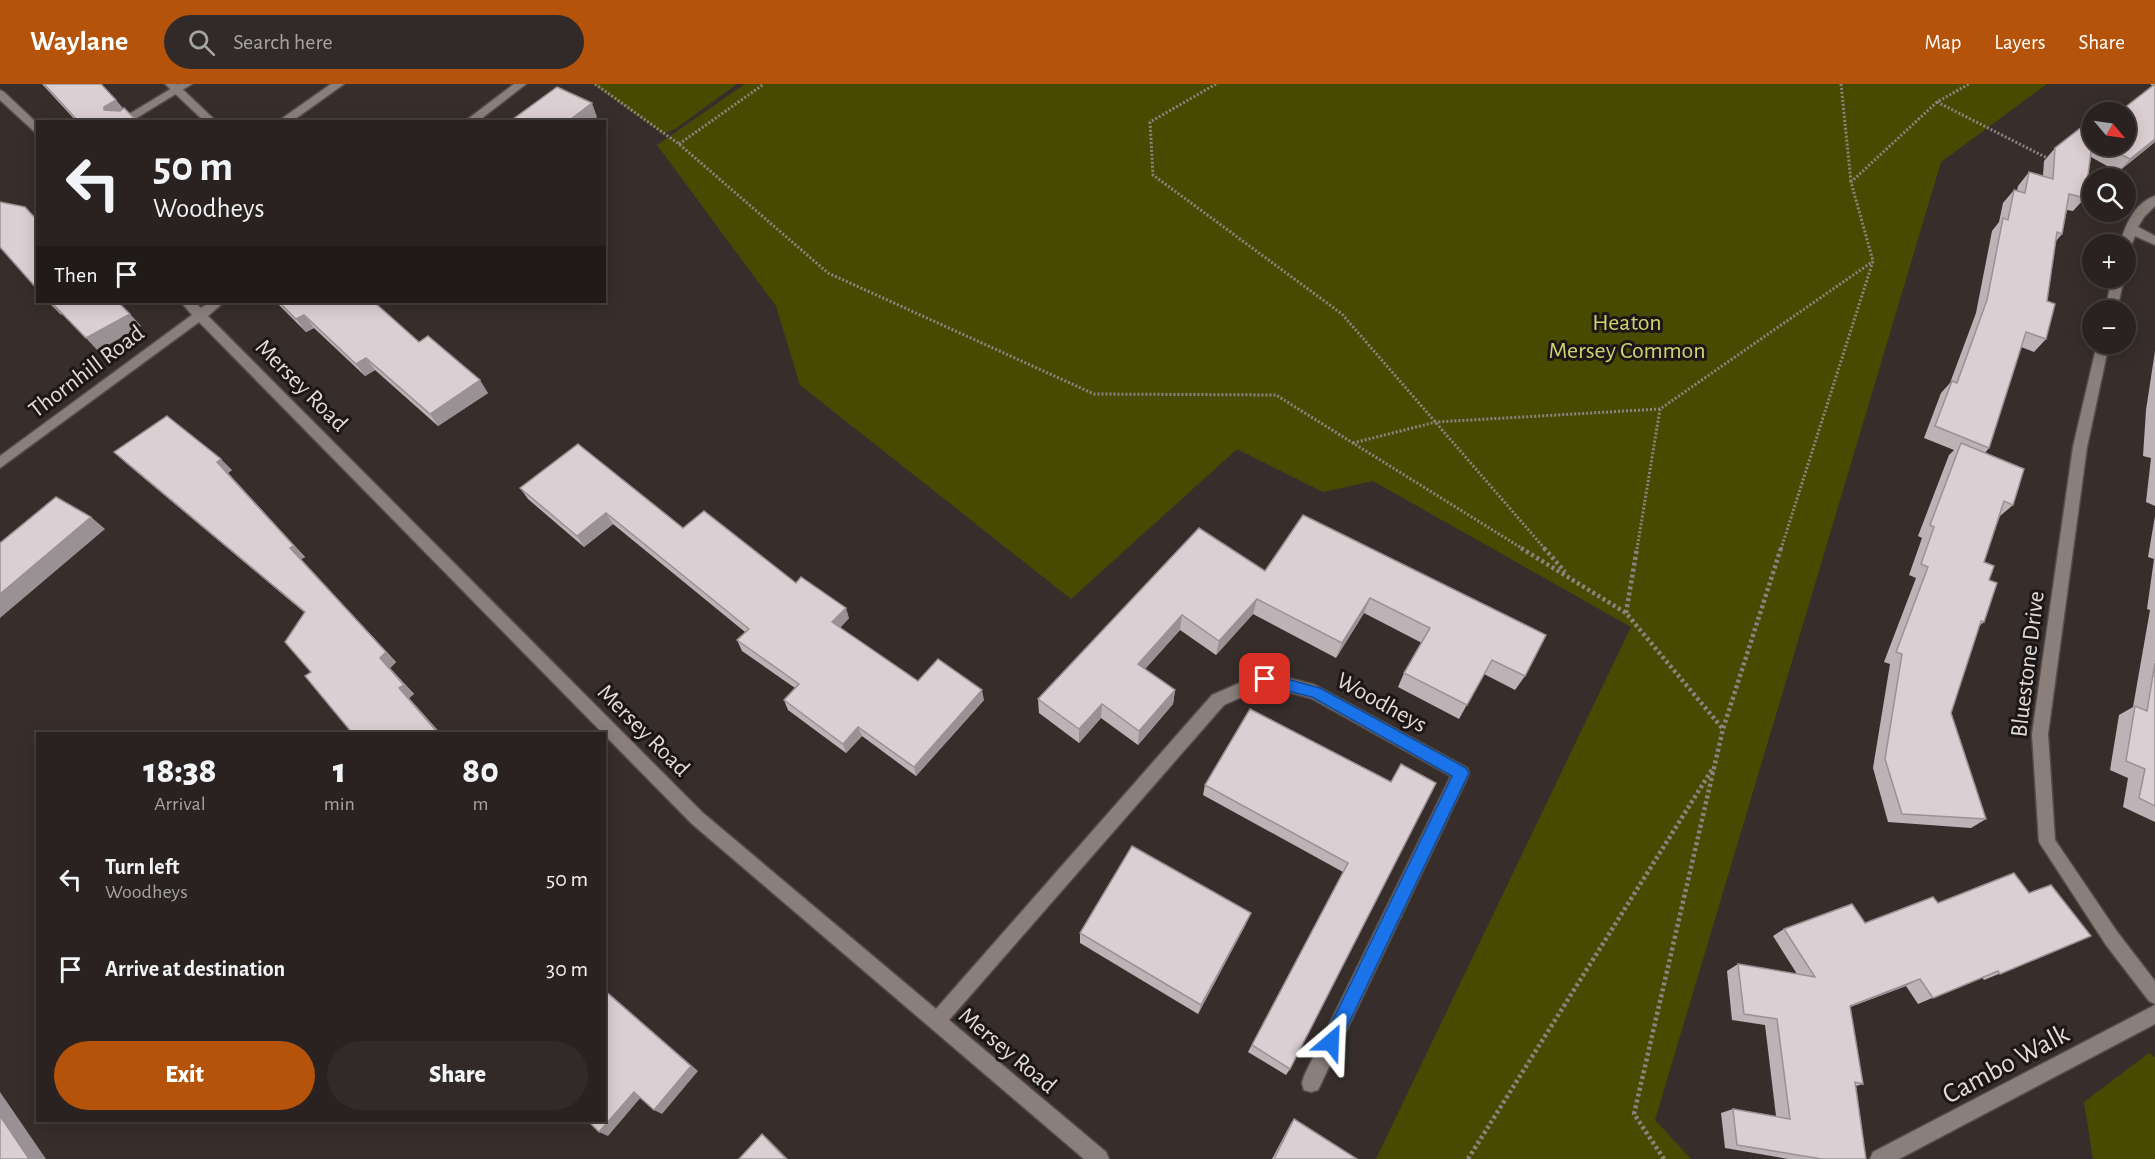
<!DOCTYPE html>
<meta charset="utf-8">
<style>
:root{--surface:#292220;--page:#312a29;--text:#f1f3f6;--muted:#a5a4a5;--line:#453f3e;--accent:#b45309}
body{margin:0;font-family:"Alegreya Sans",sans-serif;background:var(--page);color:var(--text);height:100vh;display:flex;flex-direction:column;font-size:22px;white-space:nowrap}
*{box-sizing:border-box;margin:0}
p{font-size:20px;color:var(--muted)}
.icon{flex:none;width:33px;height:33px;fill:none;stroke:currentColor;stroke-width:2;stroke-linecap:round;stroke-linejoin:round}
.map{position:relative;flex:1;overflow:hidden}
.side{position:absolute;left:36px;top:648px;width:570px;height:390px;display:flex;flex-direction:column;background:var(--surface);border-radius:0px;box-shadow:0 3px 15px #0003,0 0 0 2px var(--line)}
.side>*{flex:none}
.banner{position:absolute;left:36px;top:36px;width:570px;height:183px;border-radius:0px;box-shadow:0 3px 15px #0003,0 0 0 2px var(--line);background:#292220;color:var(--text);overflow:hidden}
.needle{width:39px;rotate:119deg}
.fabs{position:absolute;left:2082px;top:18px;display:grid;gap:12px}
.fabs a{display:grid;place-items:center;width:54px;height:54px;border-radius:50%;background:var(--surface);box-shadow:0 3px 15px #0003,0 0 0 2px var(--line);font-size:30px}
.pin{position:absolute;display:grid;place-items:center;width:51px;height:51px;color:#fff;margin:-26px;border-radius:12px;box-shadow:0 3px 9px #0006}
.me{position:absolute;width:66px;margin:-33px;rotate:26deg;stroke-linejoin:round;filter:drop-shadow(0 0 4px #0008)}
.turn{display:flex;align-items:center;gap:21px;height:126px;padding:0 18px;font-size:27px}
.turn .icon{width:78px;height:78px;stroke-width:2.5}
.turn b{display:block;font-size:42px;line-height:51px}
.then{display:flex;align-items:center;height:57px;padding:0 18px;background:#0003;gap:12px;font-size:22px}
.eta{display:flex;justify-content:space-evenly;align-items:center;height:102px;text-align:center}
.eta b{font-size:36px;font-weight:800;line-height:42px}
.cta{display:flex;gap:12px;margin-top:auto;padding:12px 18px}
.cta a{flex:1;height:69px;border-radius:36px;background:var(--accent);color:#fff;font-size:24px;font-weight:800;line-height:69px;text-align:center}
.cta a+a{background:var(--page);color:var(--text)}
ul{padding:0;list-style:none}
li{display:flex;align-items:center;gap:18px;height:90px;padding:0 18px}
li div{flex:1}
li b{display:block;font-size:22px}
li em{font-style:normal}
header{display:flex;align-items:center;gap:36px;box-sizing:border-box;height:84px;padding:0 30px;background:var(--accent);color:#fff}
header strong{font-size:28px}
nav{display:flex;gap:33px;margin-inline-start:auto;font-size:21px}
.search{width:420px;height:54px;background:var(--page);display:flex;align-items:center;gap:15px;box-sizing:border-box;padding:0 21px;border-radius:33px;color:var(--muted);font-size:22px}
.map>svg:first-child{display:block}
.green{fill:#494a02}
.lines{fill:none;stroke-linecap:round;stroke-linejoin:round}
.lane-casing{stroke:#554d4a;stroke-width:3}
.street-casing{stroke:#554d4a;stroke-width:3}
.path-far1{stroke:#8a8380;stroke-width:3;stroke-dasharray:2 2;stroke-linecap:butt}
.path{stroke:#8a8380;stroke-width:4.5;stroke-dasharray:3 3;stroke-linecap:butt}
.lane{fill:#8a7f7b;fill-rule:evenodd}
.street{fill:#8a7f7b;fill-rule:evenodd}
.wall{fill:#bdb2b5}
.shaded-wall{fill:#9a9194}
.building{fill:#dccfd3;stroke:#9a9194;stroke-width:1.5}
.route{fill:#1a73e8;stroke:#114b97;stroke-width:1.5}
.labels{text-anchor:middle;stroke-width:6;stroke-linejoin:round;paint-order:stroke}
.park-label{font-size:24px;fill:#cfd370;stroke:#1c1716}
.street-label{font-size:24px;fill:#e1dbd8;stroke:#1c1716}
.near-street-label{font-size:28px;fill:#e1dbd8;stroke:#1c1716}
</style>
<header>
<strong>Waylane</strong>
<div class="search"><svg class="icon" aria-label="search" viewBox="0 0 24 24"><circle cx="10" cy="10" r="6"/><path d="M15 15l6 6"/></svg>Search here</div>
<nav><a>Map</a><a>Layers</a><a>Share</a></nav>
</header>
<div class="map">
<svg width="2155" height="1075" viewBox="0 0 2155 1075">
<rect width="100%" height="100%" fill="#372e2b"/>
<!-- green -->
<g class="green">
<polygon points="593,0 737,0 675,45 663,50"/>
<polygon points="745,0 2047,0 1941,78 1655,1036 1691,1075 1376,1075 1631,543 1373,397 1323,408 1237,365 1071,515 800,301 776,222 657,61"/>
<polygon points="2149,969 2155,973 2155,1075 2093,1075 2084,1018"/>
</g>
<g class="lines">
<defs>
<g id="lane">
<polygon points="165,0 177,0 217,38 205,38"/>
<polygon points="331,0 344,0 291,38 277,38"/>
</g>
<g id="street">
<polygon points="179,0 192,0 130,38 116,38"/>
<polygon points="514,0 526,0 477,38 464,38"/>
<polygon points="0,6 4,8 38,40 38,51 0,16"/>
<path d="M2155,112V122L2144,133L2138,143L2155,152V161L2135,152L2130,165L2126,166V160H2120C2125,142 2134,119 2155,112Z"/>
<polygon points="2112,194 2124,194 2117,226 2105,226"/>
<polygon points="181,218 194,218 201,224 210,218 224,218 208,232 703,729 936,925 1212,611 1265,588 1315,601 1467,684 1469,689 1467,694 1318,1006 1311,1008 1304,1006 1302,999 1304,992 1451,692 1311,614 1266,602 1224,621 949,936 1106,1068 1109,1075 1084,1075 691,739 199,238 0,384 0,372 192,231"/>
<polygon points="2097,260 2109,260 2087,363 2048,650 2055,756 2118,849 2155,897 2155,920 2149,917 2106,861 2039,758 2032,650 2073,363"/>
<polygon points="2155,921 2155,940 1899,1075 1870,1075 1873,1068"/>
</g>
</defs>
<!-- lane casing -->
<use href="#lane" class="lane-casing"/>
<!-- street casing -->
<use href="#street" class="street-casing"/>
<!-- path-far1 -->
<g class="path-far1">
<polyline points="595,0 679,60 828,189 1094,310 1276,311 1523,465"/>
<polyline points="1216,0 1150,38 1153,91 1342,230 1545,465"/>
<polyline points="1841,0 1851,98"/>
<polyline points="1937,18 2049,75"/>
<polyline points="679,60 764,0"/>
<polyline points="1353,359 1436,338 1660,325"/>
<polyline points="1637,465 1660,325 1872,178"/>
<polyline points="1781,465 1873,177 1851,98 1937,18 1969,0"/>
</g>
<!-- path -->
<g class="path">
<polyline points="1521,464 1626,529 1723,645"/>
<polyline points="1544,464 1565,488"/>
<polyline points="1626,529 1637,464"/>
<polyline points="1468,1075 1713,684"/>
<polyline points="1664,1075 1634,1030 1723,645 1781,464"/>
</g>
<!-- lane -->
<use href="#lane" class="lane"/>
<!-- street -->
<use href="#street" class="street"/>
</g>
<!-- wall -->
<g class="wall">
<polygon points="42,0 101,0 123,25 138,38 77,38"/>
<polygon points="2150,0 2155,0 2155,58 2118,88 2091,73 2085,114 2073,127 2067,126 2062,150 2056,157 2047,217 2046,255 2034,268 2021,263 1989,364 1985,369 2013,421 2000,432 1984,478 1989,496 1984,538 1979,542 1951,629 1986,735 1971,744 1888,738 1873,684 1890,580 1884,578 1916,494 1909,491 1922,454 1918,452 1949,371 1954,366 1924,354 1941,309 1950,299 1976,229 1992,147 1999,138 2003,119 2014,106 2017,107 2018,102 2029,88 2043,92 2044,77 2055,64 2092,62 2126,62 2153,2"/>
<polygon points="276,218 349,218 351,220 419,258 488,309 438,342 375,286 365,292 314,244 306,248"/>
<polygon points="2155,267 2155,422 2146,418 2151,374 2143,372 2146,326"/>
<polygon points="114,368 232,386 228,389 305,473 301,475 396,578 390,584 414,610 409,614 441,650 353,650 311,588 305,529 127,380"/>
<polygon points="520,404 683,444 796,499 849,534 840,544 918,597 984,616 916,692 862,652 846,669 788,626 784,616 795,604 742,567 737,556 745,548 613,440 584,463 528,415"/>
<polygon points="2155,432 2155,738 2123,723 2128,694 2110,686 2119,631 2133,623 2150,526 2147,525 2154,475 2148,473"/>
<polygon points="1199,444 1265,487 1546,551 1525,592 1515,606 1484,590 1459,635 1398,603 1404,589 1422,559 1364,529 1336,574 1253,530 1216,571 1180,546 1145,585 1175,606 1173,620 1138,661 1101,634 1079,659 1039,629 1038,615"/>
<polygon points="1391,698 1290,985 1286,991 1248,968 1343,788 1203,711 1205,701"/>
<polygon points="2029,809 2091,852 1984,896 1982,893 1918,920 1906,902 1850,923 1863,1000 1856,1002 1866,1075 1788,1075 1725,1064 1721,1029 1733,1025 1776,1032 1765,941 1732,936 1727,887 1738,880 1797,890 1773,852 1784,845 1865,839 1938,819"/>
<polygon points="1246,840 1198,930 1080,859 1080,849"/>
<polygon points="1294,1035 1357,1075 1272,1075 1291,1039"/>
</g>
<!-- shaded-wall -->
<g class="shaded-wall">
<polygon points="116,16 127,29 104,26 104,23"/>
<polygon points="592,19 597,33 591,38 567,38"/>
<polygon points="2155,55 2155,58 2118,88 2130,75"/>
<polygon points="48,218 51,218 63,229 61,231"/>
<polygon points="130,230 141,242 98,267 86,254"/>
<polygon points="304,231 314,244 306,248 296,235"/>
<polygon points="366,274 375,286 365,292 356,280"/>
<polygon points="480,296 488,309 438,342 430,330"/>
<polygon points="221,375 232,386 228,389 305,473 301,475 396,578 390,584 414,610 409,614 441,650 439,650 399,604 380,574 290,464 217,378"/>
<polygon points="606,429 613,440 584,463 577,452"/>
<polygon points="91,433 105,445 0,534 0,510"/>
<polygon points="1370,514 1364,529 1336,574 1342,559"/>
<polygon points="1257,515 1253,530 1216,571 1219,557"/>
<polygon points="846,524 849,534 835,549 832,538"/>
<polygon points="1182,531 1180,546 1137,594 1138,580"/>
<polygon points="982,606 984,616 916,692 914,683"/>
<polygon points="1175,606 1173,620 1138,661 1139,647"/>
<polygon points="1102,620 1101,634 1079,659 1079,645"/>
<polygon points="858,643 862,652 846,669 843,660"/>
<polygon points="1251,829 1246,840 1198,930 1201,921"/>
<polygon points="1920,895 1906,902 1837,928 1850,922"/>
<polygon points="604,905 698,987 662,1030 654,1026"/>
<polygon points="0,1008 46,1075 29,1075 0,1032"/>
<polygon points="634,1008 642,1012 608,1052 599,1048"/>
<polygon points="762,1050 767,1054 788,1075 786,1075"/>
</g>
<!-- building -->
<g class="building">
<polygon points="44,0 101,0 116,16 104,23 104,26 120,27 124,24 138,38 79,38"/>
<polygon points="2155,0 2155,55 2130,75 2105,62 2126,62 2126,28 2119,28"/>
<polygon points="557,3 592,19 567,38 509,38"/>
<polygon points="2092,35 2092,60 2085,114 2069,110 2062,150 2057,148 2047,217 2055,220 2046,255 2026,248 1989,364 1935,342 1952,297 1957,299 1987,216 2003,134 2008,136 2014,106 2025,109 2029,88 2053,95 2055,64"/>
<polygon points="0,118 25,123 38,137 38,206 0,163"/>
<polygon points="51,218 118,218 130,230 86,254"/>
<polygon points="279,218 349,218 351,220 356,218 374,218 419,258 428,252 480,296 430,330 366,274 356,280 304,231 296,235"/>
<polygon points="167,332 221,375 217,378 294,462 290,464 386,568 380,574 404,601 399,604 439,650 353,650 305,592 311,588 285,558 305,528 114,368"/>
<polygon points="1961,359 2024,385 2013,421 2004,417 1984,478 1994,482 1989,496 1997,499 1984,538 1981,537 1951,629 1986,735 1902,730 1885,675 1902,570 1896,568 1928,483 1921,480 1934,443 1930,441"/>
<polygon points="578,360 683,444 704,427 796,499 801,493 846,524 832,538 918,597 938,575 982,606 914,683 858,643 843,660 784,616 799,600 737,556 749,545 606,429 577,452 520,404"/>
<polygon points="56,413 91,433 0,510 0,459"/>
<polygon points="1303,431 1546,551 1525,592 1492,576 1467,621 1404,589 1430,544 1370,514 1342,559 1257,515 1219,557 1182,531 1138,580 1175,606 1139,647 1102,620 1079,645 1038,615 1199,444 1265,487"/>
<polygon points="2155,579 2155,722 2139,714 2145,685 2126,677 2135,622 2147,627"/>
<polygon points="1250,625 1391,698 1401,680 1436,699 1290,985 1252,961 1348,779 1205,701"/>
<polygon points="1132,762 1251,829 1201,921 1080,849"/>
<polygon points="2014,789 2029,809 2051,801 2091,852 2000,890 1998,887 1933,914 1920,895 1850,922 1863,1000 1855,998 1866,1075 1822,1075 1737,1061 1733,1025 1790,1035 1777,935 1744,930 1738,880 1815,893 1784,845 1852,820 1865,839 1933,813 1938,819"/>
<polygon points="604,906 691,982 654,1026 634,1008 599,1048 587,1036 604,1036"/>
<polygon points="0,1032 29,1075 0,1075"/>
<polygon points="1294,1035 1357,1075 1274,1075"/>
<polygon points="762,1050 786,1075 739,1075"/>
</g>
<!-- route -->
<polygon class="route" points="1265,589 1320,604 1466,684 1469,689 1337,964 1331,966 1325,964 1323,958 1325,952 1452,692 1312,613 1260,600 1258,595 1260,591"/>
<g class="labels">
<!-- park labels -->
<g class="park-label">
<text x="1627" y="246">Heaton<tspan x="1627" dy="28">Mersey Common</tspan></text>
</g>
<!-- street labels -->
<g class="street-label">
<text transform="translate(86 287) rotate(-37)" y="8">Thornhill Road</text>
<text transform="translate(302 301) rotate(45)" y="8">Mersey Road</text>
<text transform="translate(2027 580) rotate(-83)" y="8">Bluestone Drive</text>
<text transform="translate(1382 618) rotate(29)" y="8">Woodheys</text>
<text transform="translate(644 646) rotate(45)" y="8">Mersey Road</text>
<text transform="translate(1008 966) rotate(40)" y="8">Mersey Road</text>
</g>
<!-- near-street labels -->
<g class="near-street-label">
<text transform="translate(2005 979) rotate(-28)" y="10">Cambo Walk</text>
</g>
</g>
</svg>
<div class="fabs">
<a><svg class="needle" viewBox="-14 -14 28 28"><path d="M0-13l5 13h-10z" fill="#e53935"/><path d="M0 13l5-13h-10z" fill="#a5a4a5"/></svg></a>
<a><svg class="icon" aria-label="search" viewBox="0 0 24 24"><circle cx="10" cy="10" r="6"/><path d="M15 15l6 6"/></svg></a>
<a>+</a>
<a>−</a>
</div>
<div class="pin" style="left:1265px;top:595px;background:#d93025"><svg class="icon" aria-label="arrive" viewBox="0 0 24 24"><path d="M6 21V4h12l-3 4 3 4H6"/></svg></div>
<svg class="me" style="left:1331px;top:958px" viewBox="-20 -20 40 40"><path d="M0-17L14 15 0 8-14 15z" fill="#1a73e8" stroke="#fff" stroke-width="4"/></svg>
<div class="banner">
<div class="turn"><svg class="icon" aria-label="left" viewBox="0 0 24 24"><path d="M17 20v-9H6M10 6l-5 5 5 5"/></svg><div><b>50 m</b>Woodheys</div></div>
<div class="then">Then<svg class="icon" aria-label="arrive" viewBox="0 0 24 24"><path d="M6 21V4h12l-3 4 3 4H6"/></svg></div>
</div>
<section class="side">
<div class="eta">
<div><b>18:38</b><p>Arrival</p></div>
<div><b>1</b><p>min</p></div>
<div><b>80</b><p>m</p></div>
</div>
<ul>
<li><svg class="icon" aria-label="left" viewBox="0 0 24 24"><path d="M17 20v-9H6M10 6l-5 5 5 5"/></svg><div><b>Turn left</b><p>Woodheys</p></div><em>50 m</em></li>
<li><svg class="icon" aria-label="arrive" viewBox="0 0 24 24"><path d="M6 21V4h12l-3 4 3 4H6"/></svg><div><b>Arrive at destination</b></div><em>30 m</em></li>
</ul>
<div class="cta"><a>Exit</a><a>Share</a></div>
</section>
</div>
